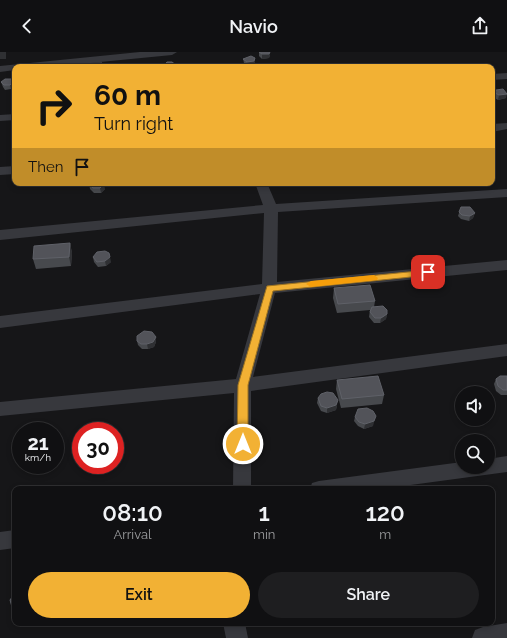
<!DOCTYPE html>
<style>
:root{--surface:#101012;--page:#1e1e20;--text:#f1f3f6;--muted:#9c9d9f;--line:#303032;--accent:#f2b134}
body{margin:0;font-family:Raleway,sans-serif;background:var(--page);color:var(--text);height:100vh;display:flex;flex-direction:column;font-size:15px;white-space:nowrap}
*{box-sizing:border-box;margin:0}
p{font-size:13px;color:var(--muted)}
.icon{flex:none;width:22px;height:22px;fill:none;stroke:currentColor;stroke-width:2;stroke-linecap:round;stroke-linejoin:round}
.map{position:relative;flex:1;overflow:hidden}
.drawer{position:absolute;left:12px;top:434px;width:483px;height:140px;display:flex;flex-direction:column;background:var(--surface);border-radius:8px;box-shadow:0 2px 6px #0003,0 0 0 1px var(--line)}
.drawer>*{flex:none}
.hud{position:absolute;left:12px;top:12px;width:483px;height:122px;border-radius:8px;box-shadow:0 2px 6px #0003,0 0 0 1px var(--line);background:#f2b134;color:#111;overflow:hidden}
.buttons{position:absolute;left:455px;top:334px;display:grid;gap:8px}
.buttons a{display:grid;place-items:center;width:40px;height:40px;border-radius:50%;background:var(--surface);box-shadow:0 2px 6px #0003,0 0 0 1px var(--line);font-size:20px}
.speed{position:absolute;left:12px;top:370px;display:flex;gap:8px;font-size:20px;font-weight:700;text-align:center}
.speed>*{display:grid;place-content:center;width:52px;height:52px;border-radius:50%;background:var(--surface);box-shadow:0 2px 6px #0003,0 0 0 1px var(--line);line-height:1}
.speed small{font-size:10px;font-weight:400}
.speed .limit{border:6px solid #d22;background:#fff;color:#111}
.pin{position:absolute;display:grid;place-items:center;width:34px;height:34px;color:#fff;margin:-17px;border-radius:8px;box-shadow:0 2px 6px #0006}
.me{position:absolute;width:44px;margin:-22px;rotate:0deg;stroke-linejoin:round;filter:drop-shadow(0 0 3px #0008)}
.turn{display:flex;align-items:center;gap:14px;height:84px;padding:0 16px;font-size:18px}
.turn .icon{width:52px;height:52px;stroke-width:2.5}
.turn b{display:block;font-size:28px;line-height:34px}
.then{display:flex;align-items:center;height:38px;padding:0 16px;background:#0003;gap:8px;font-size:15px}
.eta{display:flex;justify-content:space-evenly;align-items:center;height:68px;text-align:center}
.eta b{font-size:24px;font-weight:600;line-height:28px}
.primary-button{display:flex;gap:8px;margin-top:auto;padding:8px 16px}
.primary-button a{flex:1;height:46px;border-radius:24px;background:var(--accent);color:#111;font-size:16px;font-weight:600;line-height:46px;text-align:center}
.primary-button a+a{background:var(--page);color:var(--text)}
header{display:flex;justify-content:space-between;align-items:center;height:52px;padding:0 16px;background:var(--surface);font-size:18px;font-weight:600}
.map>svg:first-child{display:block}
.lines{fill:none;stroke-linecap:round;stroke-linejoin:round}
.minor{fill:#37383d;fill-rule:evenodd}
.wall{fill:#47494d}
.shaded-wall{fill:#2f3033}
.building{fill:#525359;stroke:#5f6168}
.route{fill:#f2b134;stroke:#9d7322}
.slow{fill:#f59e0b}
</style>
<header><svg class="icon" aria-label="back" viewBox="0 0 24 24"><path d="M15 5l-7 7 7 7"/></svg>Navio<svg class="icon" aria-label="share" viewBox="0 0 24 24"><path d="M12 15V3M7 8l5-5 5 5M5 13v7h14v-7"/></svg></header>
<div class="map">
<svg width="507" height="586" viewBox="0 0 507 586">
<rect width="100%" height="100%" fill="#161618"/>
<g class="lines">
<!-- minor -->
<g class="minor">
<polygon points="140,0 177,0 172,3 49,15 15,15 15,18 0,20 0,14"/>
<polygon points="507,21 507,27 492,28 492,22"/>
<polygon points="15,62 15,68 0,69 0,63"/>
<polygon points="507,71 507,77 492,80 492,72"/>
<polygon points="15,114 15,122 0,123 0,115"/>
<polygon points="255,131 267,131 276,152 507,137 507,145 278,160 277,230 507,208 507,218 275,241 253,325 507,292 507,304 251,339 251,437 233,437 234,341 0,364 0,350 236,327 260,242 0,276 0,264 262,232 264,161 0,188 0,178 263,153"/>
<polygon points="507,404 507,420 381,437 310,437 312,431 319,429 462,410 462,415 488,415 488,407"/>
<polygon points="15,478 15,496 0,498 0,480"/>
<polygon points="223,571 245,571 248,586 226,586"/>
<polygon points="507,571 507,586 472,586 475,578 483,575"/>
</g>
</g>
<!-- wall -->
<g class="wall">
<polygon points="259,0 270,0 270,3 269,6 262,7 259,4"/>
<polygon points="255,6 255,11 254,14 247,14 244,11 243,7"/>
<polygon points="13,27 11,37 5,38 3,35 1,30"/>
<polygon points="496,38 506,46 498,48 493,45"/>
<polygon points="89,132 105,137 101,141 94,141 90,137"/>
<polygon points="461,155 475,161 473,166 469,169 461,167 458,164"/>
<polygon points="70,191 72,201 71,214 36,217 33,207"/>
<polygon points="93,205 111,210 106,214 98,215 94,210"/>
<polygon points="334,236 375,249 374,255 387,262 386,267 380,271 374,271 369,265 370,258 337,261 333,246"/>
<polygon points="156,285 156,290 154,295 148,297 142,297 138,293 137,289"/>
<polygon points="507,324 507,343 501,343 496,339 494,332 496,327"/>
<polygon points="337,328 384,343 382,352 341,356 336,337"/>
<polygon points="318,346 337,353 336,358 327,361 321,359 317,351"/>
<polygon points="355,365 373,374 364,377 358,374 354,369"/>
</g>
<!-- shaded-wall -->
<g class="shaded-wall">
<rect x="0" y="0" width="6" height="7"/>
<polygon points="270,0 270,3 269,6 262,7 262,2"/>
<polygon points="255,6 255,11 254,14 247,14 247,10"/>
<polygon points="14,30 15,35 11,37 10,33"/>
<polygon points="507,42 506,46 498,48 499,43"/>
<polygon points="104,132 105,137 101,141 100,136"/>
<polygon points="475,161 473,166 469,169 470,164"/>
<polygon points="70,191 72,201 71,214 69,205"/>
<polygon points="110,205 111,210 106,214 105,209"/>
<polygon points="387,262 386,267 380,271 381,266"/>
<polygon points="156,285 156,290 154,295 148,297 147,292"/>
<polygon points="338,348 336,358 327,361 327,356"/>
<polygon points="376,364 373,374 364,377 365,372"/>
</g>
<!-- building -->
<g class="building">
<polygon points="259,0 270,0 269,2 262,2"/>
<polygon points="251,4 255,6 254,9 247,10 243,7"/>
<polygon points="167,10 172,10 176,13 173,15 167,15 164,13"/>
<polygon points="102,11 102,15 75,15 75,12"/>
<polygon points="67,13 67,15 40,15"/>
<polygon points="5,27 13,27 14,30 10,33 4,33 1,30"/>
<polygon points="503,37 507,42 499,43 495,41 496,38"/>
<polygon points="90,131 104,131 104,132 100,136 93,136 89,132"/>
<polygon points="461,155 470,155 475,161 470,164 462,163 459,160"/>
<polygon points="70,191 69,205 33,207 34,194"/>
<polygon points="105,199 109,201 110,205 105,209 97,210 93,205 97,200"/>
<polygon points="370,233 375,249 338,252 334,236"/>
<polygon points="383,254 387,258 387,262 381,266 375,266 370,260 372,255"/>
<polygon points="144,279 152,280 156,285 153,290 147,292 141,292 137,289 137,284"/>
<polygon points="378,324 384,343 342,347 337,328"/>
<polygon points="500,324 507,324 507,338 503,338 498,334 496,327"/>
<polygon points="327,340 333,341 338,348 336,353 327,356 321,354 318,346 321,342"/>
<polygon points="367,356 373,359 376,364 374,369 365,372 359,370 355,365 358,357"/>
<polygon points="15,541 15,557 12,555 10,548"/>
</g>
<!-- route -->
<polygon class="route" points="428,218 432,220 431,223 273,239 248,333 248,392 243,397 239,396 237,392 238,333 267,234"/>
<!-- slow -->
<polygon class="slow" points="374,223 378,226 377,228 311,235 306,232 311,229"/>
</svg>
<div class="buttons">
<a><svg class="icon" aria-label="sound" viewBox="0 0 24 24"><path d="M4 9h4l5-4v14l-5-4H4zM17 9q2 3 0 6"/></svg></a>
<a><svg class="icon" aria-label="search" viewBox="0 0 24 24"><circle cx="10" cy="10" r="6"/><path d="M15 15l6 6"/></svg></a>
</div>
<div class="speed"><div>21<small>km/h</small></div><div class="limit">30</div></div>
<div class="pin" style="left:428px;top:220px;background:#d93025"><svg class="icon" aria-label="arrive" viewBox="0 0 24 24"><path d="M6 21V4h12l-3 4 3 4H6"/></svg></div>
<svg class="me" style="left:243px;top:392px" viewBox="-20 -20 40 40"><circle r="17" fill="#f2b134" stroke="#fff" stroke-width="3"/><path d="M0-11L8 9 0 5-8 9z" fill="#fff"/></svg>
<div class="hud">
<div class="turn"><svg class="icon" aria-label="right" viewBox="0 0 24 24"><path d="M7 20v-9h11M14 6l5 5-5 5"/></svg><div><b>60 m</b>Turn right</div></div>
<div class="then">Then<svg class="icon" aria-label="arrive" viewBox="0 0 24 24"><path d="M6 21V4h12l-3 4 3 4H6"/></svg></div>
</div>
<section class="drawer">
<div class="eta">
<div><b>08:10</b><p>Arrival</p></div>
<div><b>1</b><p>min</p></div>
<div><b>120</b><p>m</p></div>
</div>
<div class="primary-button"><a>Exit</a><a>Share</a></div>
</section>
</div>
